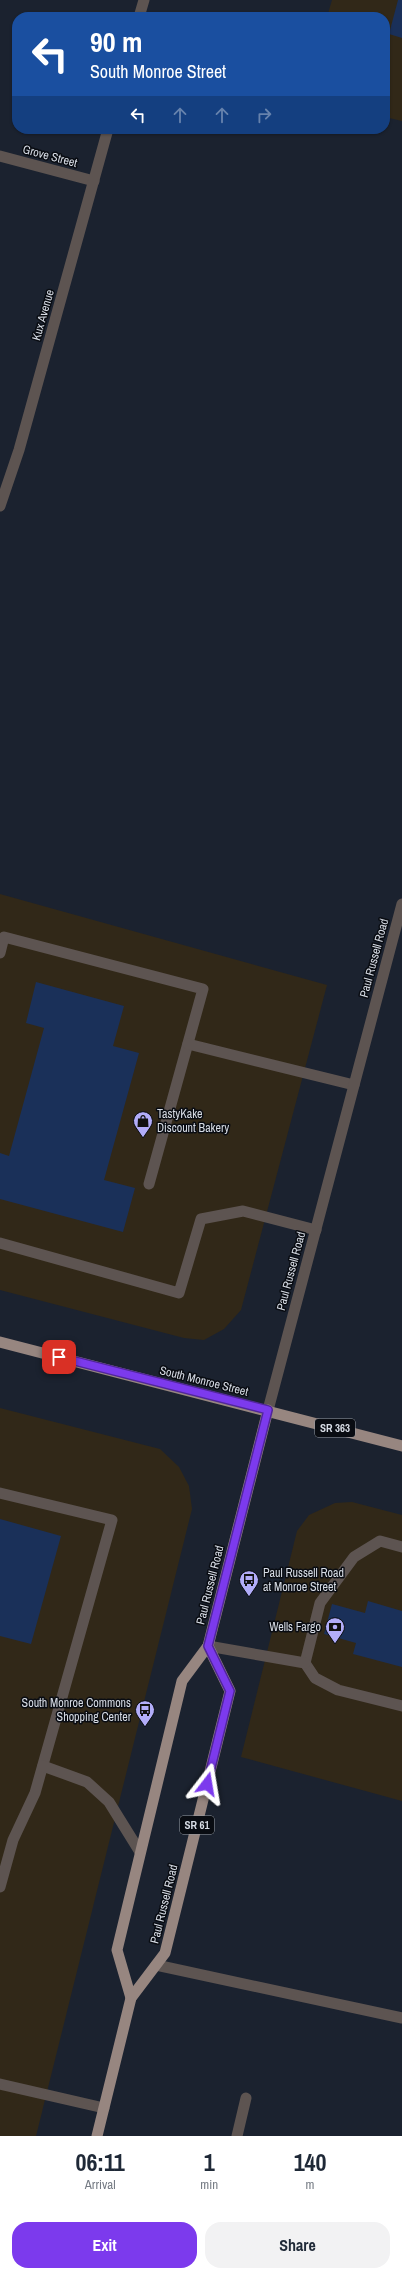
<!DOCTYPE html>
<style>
:root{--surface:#fff;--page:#f2f2f3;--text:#1f2937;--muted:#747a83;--accent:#7c3aed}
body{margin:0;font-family:"Archivo Narrow",sans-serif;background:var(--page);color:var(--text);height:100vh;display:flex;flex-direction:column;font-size:15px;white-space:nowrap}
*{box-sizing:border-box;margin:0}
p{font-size:13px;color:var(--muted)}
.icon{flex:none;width:22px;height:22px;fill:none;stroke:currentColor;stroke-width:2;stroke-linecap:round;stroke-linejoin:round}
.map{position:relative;height:2136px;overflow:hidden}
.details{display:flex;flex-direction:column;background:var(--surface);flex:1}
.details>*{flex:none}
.top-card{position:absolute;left:12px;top:12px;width:378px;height:122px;border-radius:16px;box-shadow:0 1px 3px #0004;background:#1a4fa0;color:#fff;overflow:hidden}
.pin{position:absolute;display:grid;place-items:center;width:34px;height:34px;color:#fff;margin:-17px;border-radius:8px;box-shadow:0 2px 6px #0006}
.me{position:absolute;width:44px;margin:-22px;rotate:14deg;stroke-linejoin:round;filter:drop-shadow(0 0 3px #0008)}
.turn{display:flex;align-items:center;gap:14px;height:84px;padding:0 12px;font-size:18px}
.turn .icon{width:52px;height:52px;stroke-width:2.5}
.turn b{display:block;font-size:28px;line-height:34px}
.lanes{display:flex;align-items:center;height:38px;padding:0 12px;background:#0003;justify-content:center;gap:20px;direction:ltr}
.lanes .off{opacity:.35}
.eta{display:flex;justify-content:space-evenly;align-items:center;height:68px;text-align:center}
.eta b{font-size:24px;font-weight:700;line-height:28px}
.primary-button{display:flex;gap:8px;margin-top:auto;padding:8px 12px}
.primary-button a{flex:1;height:46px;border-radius:16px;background:var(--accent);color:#fff;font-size:16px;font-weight:700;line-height:46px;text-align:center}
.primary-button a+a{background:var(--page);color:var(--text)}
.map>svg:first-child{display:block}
.commercial{fill:#312818}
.building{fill:#1a3059}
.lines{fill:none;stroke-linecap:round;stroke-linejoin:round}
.service{stroke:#5d5451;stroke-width:11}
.minor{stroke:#5d5451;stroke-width:11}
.tertiary{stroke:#5d5451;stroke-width:11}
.primary{stroke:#978680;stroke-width:11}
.route-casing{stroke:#51269a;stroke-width:10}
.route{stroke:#7c3aed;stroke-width:7}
.labels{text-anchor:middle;stroke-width:3;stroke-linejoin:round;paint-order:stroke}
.shield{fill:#090c12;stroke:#999ea6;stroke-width:1}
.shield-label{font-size:11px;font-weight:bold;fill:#d7dce5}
.street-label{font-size:12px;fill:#d7dce5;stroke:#090c12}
.poi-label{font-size:12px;fill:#d7dce5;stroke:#090c12;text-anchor:start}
</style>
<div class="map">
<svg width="402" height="2136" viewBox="0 0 402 2136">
<rect width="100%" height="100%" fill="#1b222f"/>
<!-- commercial -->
<g class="commercial">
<polygon points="332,0 402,0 402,121 385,117 385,17 327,17"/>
<polygon points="0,894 327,985 241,1310 224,1329 204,1340 184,1338 0,1290"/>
<polygon points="0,1408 160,1449 179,1467 189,1486 192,1509 36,2136 0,2136"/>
<polygon points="352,1502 402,1515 402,1801 241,1757 297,1531 309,1515 335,1503"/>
</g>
<!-- building -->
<g class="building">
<polygon points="398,0 402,0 402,38 389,34"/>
<polygon points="36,982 124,1006 113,1046 139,1053 104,1180 135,1188 123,1232 0,1199 0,1153 9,1156 44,1028 26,1023"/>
<polygon points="0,1519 61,1536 31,1644 0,1636"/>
<polygon points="368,1601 402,1611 402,1667 353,1654 356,1643 324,1634 332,1604 365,1613"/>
</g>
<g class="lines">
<!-- service -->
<g class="service">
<polyline points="0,953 4,937 203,989 149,1184"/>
<polyline points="188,1044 354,1085"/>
<polyline points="0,1243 179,1293 201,1219 243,1211 316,1230"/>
<polyline points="0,1493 112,1520 35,1793 13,1840 0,1887"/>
<polyline points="402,1547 380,1541 354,1557 320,1603 305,1663 315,1678 338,1690 402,1706"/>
<polyline points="208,1646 305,1663"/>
<polyline points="43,1766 87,1782 109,1802 140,1852"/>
<polyline points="156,1965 402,2018"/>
<polyline points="0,2084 104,2108"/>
<polyline points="237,2136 246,2098"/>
</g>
<!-- minor -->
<g class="minor">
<polyline points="139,17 144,0"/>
<polyline points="0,156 94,181"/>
<polyline points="0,506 19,450 108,129"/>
</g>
<!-- tertiary -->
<polyline class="tertiary" points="268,1410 402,904"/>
<!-- primary -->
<g class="primary">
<polyline points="0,1342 402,1446"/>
<polyline points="131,1998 117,1950 182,1681 208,1646 268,1410"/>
<polyline points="97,2136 131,1998 165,1953 230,1691 208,1646"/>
</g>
</g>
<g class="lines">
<defs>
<polyline id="route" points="59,1357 268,1410 208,1646 230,1691 207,1784"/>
</defs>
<!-- route casing -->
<use href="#route" class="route-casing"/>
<!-- route -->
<use href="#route" class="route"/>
</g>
<!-- icons -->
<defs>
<symbol id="shop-pin" viewBox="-11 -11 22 30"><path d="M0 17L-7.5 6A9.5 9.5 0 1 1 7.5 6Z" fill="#b2adf9" stroke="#090c12"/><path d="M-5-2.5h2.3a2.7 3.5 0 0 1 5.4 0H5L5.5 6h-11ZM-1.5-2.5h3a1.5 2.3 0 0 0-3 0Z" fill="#111"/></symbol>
<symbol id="bus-pin" viewBox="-11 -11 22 30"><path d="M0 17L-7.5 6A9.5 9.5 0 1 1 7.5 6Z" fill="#b2adf9" stroke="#090c12"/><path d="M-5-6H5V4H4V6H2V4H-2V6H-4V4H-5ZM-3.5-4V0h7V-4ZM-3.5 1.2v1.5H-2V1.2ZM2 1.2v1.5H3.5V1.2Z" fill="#111"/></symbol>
<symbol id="bank-pin" viewBox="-11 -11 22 30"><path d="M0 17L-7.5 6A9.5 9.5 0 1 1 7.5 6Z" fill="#b2adf9" stroke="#090c12"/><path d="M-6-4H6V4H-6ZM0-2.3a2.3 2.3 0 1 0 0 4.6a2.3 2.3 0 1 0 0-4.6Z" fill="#111"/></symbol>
</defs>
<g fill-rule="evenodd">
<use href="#shop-pin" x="132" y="1110" width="22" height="30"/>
<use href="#bus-pin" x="238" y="1569" width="22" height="30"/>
<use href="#bank-pin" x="324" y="1616" width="22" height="30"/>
<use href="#bus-pin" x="134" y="1699" width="22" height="30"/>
</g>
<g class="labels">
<!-- shield labels -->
<g class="shield">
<rect x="315" y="1419" width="40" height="18" rx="3"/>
<rect x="180" y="1816" width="34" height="18" rx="3"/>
</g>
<g class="shield-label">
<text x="335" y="1432">SR 363</text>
<text x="197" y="1829">SR 61</text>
</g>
<!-- street labels -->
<g class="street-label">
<text transform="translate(50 156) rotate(15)" y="4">Grove Street</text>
<text transform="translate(43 315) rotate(-74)" y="4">Kux Avenue</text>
<text transform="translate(374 958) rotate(-75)" y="4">Paul Russell Road</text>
<text transform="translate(291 1271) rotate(-75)" y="4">Paul Russell Road</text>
<text transform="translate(204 1381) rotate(14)" y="4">South Monroe Street</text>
<text transform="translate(210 1585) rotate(-76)" y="4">Paul Russell Road</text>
<text transform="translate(164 1904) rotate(-76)" y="4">Paul Russell Road</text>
</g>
<!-- poi labels -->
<g class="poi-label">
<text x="157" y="1118">TastyKake<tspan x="157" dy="14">Discount Bakery</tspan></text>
<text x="263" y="1577">Paul Russell Road<tspan x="263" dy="14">at Monroe Street</tspan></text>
<text x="321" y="1631" text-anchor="end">Wells Fargo</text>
<text x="131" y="1707" text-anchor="end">South Monroe Commons<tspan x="131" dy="14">Shopping Center</tspan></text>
</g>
</g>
</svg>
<div class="pin" style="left:59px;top:1357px;background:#d93025"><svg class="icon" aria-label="arrive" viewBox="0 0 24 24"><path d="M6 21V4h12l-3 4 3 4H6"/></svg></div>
<svg class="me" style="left:207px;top:1784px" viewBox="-20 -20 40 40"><path d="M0-17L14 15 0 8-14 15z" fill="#7c3aed" stroke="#fff" stroke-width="4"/></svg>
<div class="top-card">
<div class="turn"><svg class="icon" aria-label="left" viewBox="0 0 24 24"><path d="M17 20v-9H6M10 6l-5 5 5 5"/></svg><div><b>90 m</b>South Monroe Street</div></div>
<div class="lanes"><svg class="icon" aria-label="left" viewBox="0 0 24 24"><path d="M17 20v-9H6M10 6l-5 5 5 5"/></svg><svg class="icon off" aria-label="ahead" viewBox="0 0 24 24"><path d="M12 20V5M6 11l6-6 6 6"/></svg><svg class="icon off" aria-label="ahead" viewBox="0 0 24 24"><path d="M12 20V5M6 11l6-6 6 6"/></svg><svg class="icon off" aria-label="right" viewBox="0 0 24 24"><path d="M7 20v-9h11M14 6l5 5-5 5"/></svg></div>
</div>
</div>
<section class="details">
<div class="eta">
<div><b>06:11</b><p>Arrival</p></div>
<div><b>1</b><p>min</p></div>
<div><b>140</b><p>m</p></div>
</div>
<div class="primary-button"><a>Exit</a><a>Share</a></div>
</section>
